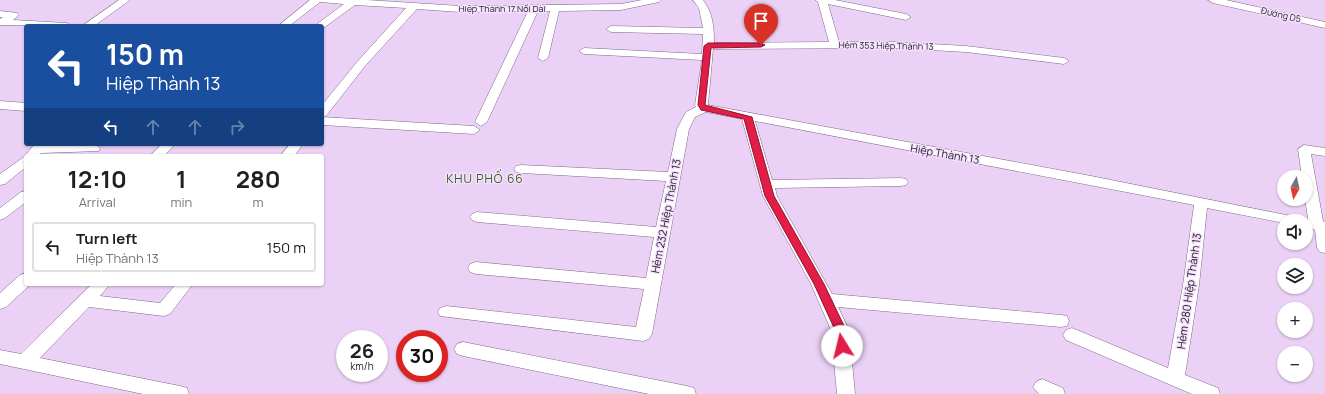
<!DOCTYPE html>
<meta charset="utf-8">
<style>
:root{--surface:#fff;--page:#f6f6f6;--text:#202124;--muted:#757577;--line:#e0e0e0}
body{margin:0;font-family:Manrope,sans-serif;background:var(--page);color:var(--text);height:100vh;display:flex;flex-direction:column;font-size:15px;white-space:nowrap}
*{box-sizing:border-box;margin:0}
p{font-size:13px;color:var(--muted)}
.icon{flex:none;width:22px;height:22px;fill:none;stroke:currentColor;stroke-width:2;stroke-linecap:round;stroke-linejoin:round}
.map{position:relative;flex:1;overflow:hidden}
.sheet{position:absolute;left:24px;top:154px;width:300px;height:132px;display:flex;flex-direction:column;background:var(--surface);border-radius:4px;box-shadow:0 1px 3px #0004}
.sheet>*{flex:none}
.guide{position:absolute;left:24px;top:24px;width:300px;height:122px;border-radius:4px;box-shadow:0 1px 3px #0004;background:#1a4fa0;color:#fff;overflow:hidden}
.needle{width:26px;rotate:188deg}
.tools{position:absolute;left:1277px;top:170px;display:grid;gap:8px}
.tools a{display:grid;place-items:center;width:36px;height:36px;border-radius:50%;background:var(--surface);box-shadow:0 1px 3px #0004;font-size:20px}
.speed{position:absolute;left:336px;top:330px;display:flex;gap:8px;font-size:20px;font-weight:700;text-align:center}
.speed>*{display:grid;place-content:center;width:52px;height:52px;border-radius:50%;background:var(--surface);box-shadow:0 1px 3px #0004;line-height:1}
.speed small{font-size:10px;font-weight:400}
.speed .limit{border:6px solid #d22;background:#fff;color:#111}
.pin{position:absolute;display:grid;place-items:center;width:34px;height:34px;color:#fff;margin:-41px -17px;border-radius:50% 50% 50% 0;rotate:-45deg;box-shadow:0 0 4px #0007}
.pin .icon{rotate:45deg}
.me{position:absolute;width:44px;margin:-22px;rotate:351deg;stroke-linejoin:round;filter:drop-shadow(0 0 3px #0008)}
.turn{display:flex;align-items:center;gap:14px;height:84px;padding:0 16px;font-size:18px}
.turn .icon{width:52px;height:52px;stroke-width:2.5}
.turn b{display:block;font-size:28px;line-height:34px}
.lanes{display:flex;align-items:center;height:38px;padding:0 16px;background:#0003;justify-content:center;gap:20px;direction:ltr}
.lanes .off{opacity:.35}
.eta{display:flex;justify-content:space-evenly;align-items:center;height:68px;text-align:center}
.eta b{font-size:24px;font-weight:700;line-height:28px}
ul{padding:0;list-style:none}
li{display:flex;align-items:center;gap:12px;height:50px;margin:0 8px 6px;padding:0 8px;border:2px solid var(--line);border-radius:4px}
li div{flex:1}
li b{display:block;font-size:15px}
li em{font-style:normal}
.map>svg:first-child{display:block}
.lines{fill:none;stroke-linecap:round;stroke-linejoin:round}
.minor-casing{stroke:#7e6988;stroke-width:1}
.minor{fill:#fff;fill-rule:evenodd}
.route{fill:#e11d48;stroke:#92132f}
.labels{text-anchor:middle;stroke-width:3;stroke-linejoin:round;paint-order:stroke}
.far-street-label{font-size:9px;fill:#251c29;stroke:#f4e1fd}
.street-label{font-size:11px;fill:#251c29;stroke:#f4e1fd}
.neighbourhood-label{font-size:12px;letter-spacing:1px;fill:#396023;stroke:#f4e1fd}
</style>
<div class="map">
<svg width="1325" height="394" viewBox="0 0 1325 394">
<rect width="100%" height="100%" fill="#ead1f5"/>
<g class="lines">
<defs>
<g id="minor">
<polygon points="119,0 130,0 94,26 82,26"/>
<polygon points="310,0 367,0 460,6 621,4 642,0 661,0 659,2 621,10 559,11 548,58 543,61 538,58 550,11 538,11 487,122 481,126 475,122 528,11 460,12 417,9 365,66 326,116 322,117 322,105 357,62 406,8 355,5 322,29 322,26 316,26 317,24 344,4 320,2 289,26 278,26"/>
<path d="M693,0H703C713,13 714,27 714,43L829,42L818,2L815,0H835L906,14L911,17L906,20L828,4L839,42H895L966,46L1064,58L1069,61L1064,64L966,52L895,48L713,49L708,105L1091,176L1301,218L1303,221H1284V223L1207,208L1199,285L1185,375L1218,388L1220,394H1192L1066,340L1063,335L1066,330L1072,328L1168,368L1183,285L1194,205L755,121L772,180L901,178L906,179L908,182L906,185L901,186L775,188L777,196L832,294L1061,315L1067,316L1069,321L1067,326L1061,327L838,307L849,330L855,394H837L831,330L811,284L763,196L742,119L706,112L695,117L689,129L652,334L649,339L643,341L440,316L438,312L440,308L446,306L636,327L644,289L476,274L470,272L468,268L470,264L476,262L646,278L654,237L477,222L472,220L470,217L472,214L477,212L656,227L666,181L521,173L516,172L514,169L516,166L521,165L668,172L677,129L686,112L696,107L695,105L702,60L584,54L579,51L584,48L702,54L703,34L611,32L606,29L611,26L703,28L699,8Z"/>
<polygon points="1208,0 1226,0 1325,22 1325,28 1213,3"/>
<polygon points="0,11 17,13 19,15 13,20 67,23 72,26 2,25 0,25 0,19 3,17 0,17"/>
<polygon points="0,101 26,103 26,111 0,109"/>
<polygon points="322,117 474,126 480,130 474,134 322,125"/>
<polygon points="94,144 100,148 99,151 41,153 38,156 26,156 26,167 5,184 0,185 0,174 24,157 33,146"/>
<polygon points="162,144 175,144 164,156 150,156"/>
<polygon points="290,144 303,144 294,156 280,156"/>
<polygon points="1304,145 1325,148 1325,156 1311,154 1323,221 1325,222 1325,253 1320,252 1317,248 1315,230 1311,228 1309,225 1305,199 1306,177 1302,177 1298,149"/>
<polygon points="26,191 26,202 5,218 0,220 0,208 21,192"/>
<polygon points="26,273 26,284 31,284 6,307 0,309 0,293 20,275"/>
<polygon points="92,284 110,284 100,296 160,303 176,284 193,284 170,314 164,316 89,307 40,358 180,386 187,388 189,394 143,394 0,364 0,350 21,354"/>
<polygon points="463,342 687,386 694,388 696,394 649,394 463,356 457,354 454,349 457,344"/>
<polygon points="1042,379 1063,388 1065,394 1039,394 1033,387 1036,382"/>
</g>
</defs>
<!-- minor casing -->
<use href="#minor" class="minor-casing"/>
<!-- minor -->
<use href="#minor" class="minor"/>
</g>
<!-- route -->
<polygon class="route" points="708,43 761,43 765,45 761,47 711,48 705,105 752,117 774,196 824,284 846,330 847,346 846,349 838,349 835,330 814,284 765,196 744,119 701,110 698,105 704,46"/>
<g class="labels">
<!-- far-street labels -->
<g class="far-street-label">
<text x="502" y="12">Hiệp Thành 17 Nối Dài</text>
<text transform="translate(1281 15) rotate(13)" y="3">Đường D5</text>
<text transform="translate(886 46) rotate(1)" y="3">Hẻm 353 Hiệp Thành 13</text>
</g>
<!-- street labels -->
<g class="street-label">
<text transform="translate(945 154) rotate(10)" y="4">Hiệp Thành 13</text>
<text transform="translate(666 216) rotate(-79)" y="4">Hẻm 232 Hiệp Thành 13</text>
<text transform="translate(1189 291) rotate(-82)" y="4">Hẻm 280 Hiệp Thành 13</text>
</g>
<!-- neighbourhood labels -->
<g class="neighbourhood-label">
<text x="485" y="183">KHU PHỐ 66</text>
</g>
</g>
</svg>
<div class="tools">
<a><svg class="needle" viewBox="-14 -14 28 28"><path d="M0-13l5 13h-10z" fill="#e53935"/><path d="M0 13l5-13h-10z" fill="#757577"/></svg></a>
<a><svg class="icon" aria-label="sound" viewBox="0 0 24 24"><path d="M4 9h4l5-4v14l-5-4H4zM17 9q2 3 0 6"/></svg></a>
<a><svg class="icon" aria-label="layers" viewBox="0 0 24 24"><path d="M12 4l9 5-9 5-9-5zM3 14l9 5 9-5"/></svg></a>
<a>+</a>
<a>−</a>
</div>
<div class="speed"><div>26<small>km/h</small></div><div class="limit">30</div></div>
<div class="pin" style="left:761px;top:45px;background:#d93025"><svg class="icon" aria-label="arrive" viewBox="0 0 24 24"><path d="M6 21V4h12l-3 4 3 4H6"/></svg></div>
<svg class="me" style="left:842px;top:346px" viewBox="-20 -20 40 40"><circle r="19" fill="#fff"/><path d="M0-13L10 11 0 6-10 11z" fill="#e11d48"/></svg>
<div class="guide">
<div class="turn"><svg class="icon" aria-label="left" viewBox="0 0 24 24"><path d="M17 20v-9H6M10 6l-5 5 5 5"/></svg><div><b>150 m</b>Hiệp Thành 13</div></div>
<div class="lanes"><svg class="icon" aria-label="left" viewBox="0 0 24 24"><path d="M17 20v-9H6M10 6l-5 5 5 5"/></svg><svg class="icon off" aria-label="ahead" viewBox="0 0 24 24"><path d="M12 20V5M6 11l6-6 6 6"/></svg><svg class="icon off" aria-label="ahead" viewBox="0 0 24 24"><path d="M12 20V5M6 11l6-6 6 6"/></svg><svg class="icon off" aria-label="right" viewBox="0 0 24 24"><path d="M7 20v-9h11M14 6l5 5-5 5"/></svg></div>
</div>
<section class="sheet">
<div class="eta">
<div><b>12:10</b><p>Arrival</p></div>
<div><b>1</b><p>min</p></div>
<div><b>280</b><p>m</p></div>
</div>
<ul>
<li><svg class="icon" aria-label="left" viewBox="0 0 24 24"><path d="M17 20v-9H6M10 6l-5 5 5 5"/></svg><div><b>Turn left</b><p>Hiệp Thành 13</p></div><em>150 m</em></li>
</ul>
</section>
</div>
